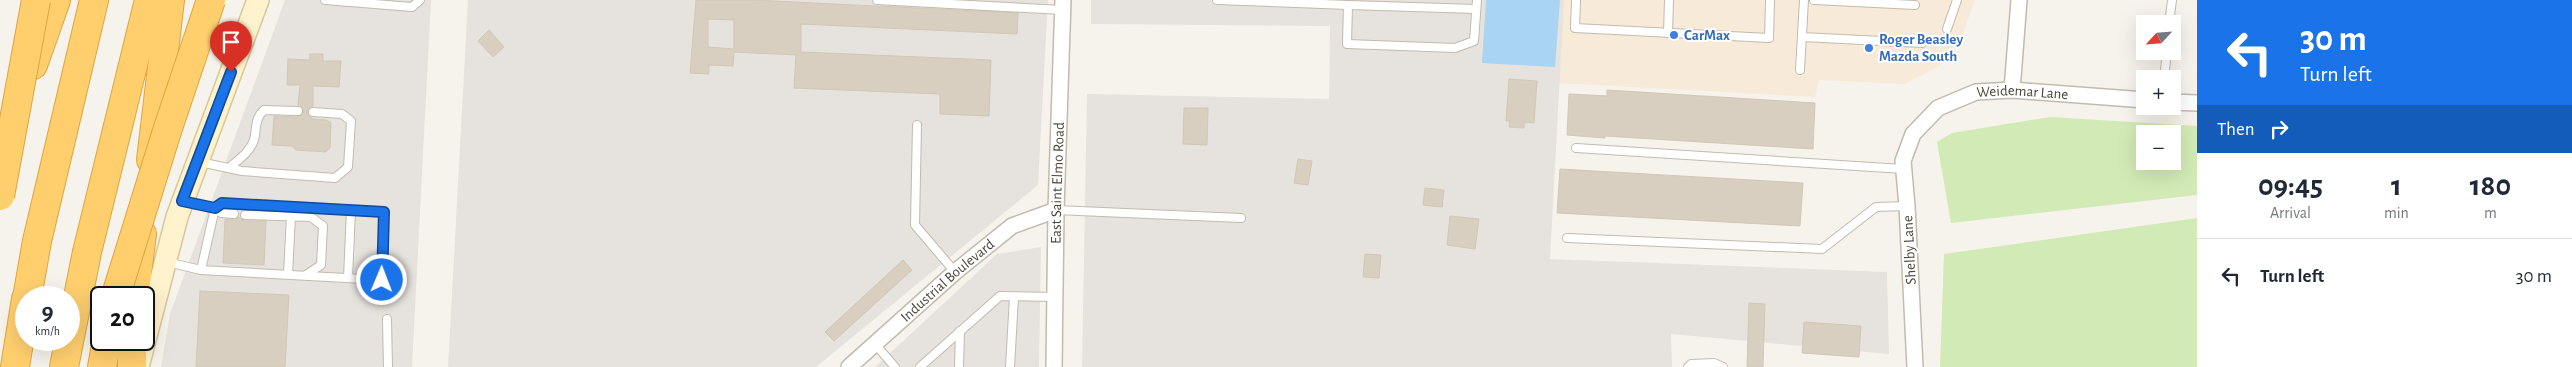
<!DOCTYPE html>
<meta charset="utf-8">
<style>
:root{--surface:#fff;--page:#f2f2f3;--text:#1f2937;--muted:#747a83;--line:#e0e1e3}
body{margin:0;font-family:"Alegreya Sans",sans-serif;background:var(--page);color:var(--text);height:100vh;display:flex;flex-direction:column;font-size:19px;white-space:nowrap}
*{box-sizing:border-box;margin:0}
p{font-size:16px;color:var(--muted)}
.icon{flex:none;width:28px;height:28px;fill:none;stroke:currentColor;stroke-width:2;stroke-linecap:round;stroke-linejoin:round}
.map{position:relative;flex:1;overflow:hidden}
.drawer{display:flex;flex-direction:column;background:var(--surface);width:375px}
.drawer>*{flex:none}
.top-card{background:#1a73e8;color:#fff;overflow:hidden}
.needle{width:32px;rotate:244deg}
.fabs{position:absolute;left:2136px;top:15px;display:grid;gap:10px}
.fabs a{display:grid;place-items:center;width:45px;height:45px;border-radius:0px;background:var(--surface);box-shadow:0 5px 20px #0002;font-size:25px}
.speed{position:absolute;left:15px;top:286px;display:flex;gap:10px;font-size:25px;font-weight:700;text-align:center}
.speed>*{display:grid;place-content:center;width:65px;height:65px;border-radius:50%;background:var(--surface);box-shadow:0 5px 20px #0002;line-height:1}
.speed small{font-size:12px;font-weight:400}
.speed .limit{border:2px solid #111;border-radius:8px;background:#fff;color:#111}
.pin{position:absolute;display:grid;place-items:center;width:42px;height:42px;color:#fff;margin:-51px -21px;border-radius:50% 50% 50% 0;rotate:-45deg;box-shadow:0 0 5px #0007}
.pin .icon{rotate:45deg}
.me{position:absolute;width:55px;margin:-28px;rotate:1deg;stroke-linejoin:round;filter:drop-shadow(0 0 4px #0008)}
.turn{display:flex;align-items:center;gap:18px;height:105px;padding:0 20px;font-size:22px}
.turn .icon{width:65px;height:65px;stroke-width:2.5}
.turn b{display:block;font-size:35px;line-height:42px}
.then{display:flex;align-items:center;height:48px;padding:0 20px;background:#0003;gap:10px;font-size:19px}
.eta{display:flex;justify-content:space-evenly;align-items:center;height:85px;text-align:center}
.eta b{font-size:30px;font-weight:600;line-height:35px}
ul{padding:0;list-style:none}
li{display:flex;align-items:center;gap:15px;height:75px;padding:0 20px;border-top:1px solid var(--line)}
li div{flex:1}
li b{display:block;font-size:19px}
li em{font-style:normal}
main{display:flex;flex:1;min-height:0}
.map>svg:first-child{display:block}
.commercial{fill:#f7ead8}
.industrial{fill:#e6e2dd}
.green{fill:#d2eab5;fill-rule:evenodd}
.water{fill:#a9d4f2}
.building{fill:#d8cfc1;stroke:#d3c7b4;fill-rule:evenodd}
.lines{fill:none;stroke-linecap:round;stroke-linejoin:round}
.service-casing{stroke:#c2bbae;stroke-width:10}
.minor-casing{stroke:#c2bbae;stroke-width:18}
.secondary-casing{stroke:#d6c79b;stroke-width:24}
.motorway-casing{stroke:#e0a43c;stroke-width:30}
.service{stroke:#fff;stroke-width:8}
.minor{stroke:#fff;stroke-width:15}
.secondary{stroke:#fff3cd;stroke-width:21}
.motorway{stroke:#ffcf6e;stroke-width:28}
.motorway-bridge-casing{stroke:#e0a43c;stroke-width:30;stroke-linecap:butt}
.motorway-bridge{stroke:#ffcf6e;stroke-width:28}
.route-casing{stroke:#114b97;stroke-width:12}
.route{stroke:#1a73e8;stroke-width:9}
.shop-dot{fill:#3f7fe0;stroke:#fff;stroke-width:2}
.labels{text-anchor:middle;stroke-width:4;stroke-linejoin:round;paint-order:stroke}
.shop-label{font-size:15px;font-weight:bold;fill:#366cbe;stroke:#fff;text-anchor:start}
.street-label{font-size:15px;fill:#4b4439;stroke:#fff}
</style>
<main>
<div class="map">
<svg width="2197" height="367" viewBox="0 0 2197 367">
<rect width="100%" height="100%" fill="#f6f3ec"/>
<!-- commercial -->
<polygon class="commercial" points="1564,0 1975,0 1964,30 1940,66 1904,84 1819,80 1815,97 1558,83"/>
<!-- industrial -->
<g class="industrial">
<polygon points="285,0 431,0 412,367 161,367 170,314"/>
<polygon points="468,0 1048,0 1038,185 816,367 448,367"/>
<polygon points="1091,0 1564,0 1550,259 1887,272 1889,354 1671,334 1672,367 1082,367 1087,94 1329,99 1330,26 1091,24"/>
<polygon points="1041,247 1039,367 875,367 997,254"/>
</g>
<!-- green -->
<g class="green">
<path d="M2050,117L2197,126V195L1951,223L1937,142L1952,133ZM2145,134H2172V161H2145Z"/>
<polygon points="2197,218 2197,367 1940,367 1944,254"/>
</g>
<!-- water -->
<polygon class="water" points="1486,0 1560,0 1555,67 1482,63"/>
<!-- building -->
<g class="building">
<path d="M696,0H753L1018,13L1017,34L801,24V52L991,60L989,116L940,114V94L794,88L796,55L734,52L733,66L709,65V74L690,73ZM708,19L734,20V49L708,47Z"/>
<polygon points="489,30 504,47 493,57 478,41"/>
<polygon points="310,54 323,54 323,61 341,61 339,87 313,86 313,106 307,111 312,119 327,120 331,123 330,148 326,152 296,150 292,146 272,145 274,116 297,117 304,112 298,105 300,85 287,85 288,59 310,60"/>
<polygon points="1509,79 1537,81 1534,123 1524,122 1524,128 1509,127 1510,121 1506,121"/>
<polygon points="1607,90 1815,103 1813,149 1605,136 1605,138 1567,135 1569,94 1607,96"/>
<polygon points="1184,108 1208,108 1207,145 1183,144"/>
<polygon points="1298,159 1312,161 1308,185 1294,183"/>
<polygon points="1560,169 1803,183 1800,226 1557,213"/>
<polygon points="1425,188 1444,190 1442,207 1423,205"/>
<polygon points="1450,216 1479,219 1475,249 1447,245"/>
<polygon points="239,217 244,221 266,221 264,265 223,263 225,219 234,220"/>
<polygon points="1365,254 1381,255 1379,278 1363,277"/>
<polygon points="903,260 912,270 834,341 825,332"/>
<polygon points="200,291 289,295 285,367 196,367"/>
<polygon points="1749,303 1765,304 1763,367 1747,367"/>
<polygon points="1804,322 1861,326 1859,357 1802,353"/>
</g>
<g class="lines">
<defs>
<g id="service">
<polyline points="325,0 412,7 420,0"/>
<polyline points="877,0 1062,10"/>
<polyline points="1217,0 1348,5 1347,44 1455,48 1474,41 1477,0"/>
<polyline points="1576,0 1575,28 1769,38 1770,0"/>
<polyline points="1814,0 1915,5"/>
<polyline points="1348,5 1476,9"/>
<polyline points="2169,24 2172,0"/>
<polyline points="1947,29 1957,0"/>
<polyline points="1668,33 1669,0"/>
<polyline points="1802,37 1922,43"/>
<polyline points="1800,70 1804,0"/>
<polyline points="2164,79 2167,51"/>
<polyline points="917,125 915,225 955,272"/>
<polyline points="1576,148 1903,169"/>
<polyline points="200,162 242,171 335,178 348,167 351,121 342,114 313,112"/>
<path d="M229,168C238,160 250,152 254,140C257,129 254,119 264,110L298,111"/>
<polyline points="1056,210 1241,218"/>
<polyline points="245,215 311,217 323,226 321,265 306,275"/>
<polyline points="1567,238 1822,249 1876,207 1907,206"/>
<polyline points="167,262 201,270 382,280 384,212 222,203 215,208 184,202"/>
<polyline points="201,270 215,208 221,213 234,214"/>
<polyline points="288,274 291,216"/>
<polyline points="348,278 351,210"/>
<polyline points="387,319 388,367"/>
<polyline points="875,344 895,367"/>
<polyline points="920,367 1000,296 1056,297"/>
<polyline points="959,367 960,331"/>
<polyline points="1010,367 1014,297"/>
<polyline points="1688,367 1691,364 1714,363 1723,367"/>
</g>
<g id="minor">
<polyline points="2012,90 2019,0"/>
<polyline points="2172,102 2197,103"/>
<path id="s1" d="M849,367L955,272L1012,226L1056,210"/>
<path id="s2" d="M1054,367L1056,210L1063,0"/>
<path id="s3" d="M1915,367L1907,206L1903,161L1913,134L1938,108L1976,92L2012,90L2145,100"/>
</g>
<polyline id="secondary" points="138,367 177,217 258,0"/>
<g id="motorway">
<polyline points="33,65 56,0"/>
<polyline points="151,160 170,0"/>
<polyline points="27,298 37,241 94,0"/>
<polyline points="134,298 142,234"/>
<polyline points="132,340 132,367"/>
<polyline points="15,367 26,299"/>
<polyline points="64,367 87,252 149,0"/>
<polyline points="102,367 107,340"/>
</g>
</defs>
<!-- service casing -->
<use href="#service" class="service-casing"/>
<!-- minor casing -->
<use href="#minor" class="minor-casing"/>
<!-- secondary casing -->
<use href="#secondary" class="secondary-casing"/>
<!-- motorway casing -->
<use href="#motorway" class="motorway-casing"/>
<!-- service -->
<use href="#service" class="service"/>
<!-- minor -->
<use href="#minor" class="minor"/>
<!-- secondary -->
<use href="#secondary" class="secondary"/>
<!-- motorway -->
<use href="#motorway" class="motorway"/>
<defs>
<g id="motorway-bridge">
<polyline points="0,196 36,0"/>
<polyline points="115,298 167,131 211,0"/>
</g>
</defs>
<!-- motorway-bridge casing -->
<use href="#motorway-bridge" class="motorway-bridge-casing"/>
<!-- motorway-bridge -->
<use href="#motorway-bridge" class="motorway-bridge"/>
</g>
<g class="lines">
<defs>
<polyline id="route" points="231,72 182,201 215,208 222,203 384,212 382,280"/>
</defs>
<!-- route casing -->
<use href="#route" class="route-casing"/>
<!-- route -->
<use href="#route" class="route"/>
</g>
<!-- markers -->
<g class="shop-dot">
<circle cx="1674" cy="35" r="5"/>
<circle cx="1869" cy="48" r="5"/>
</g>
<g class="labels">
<!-- shop labels -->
<g class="shop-label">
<text x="1684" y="40">CarMax</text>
<text x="1879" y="44">Roger Beasley<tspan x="1879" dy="17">Mazda South</tspan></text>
</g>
<!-- street labels -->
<g class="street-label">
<text dy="5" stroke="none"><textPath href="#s3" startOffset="359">Weidemar Lane</textPath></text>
<text dy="5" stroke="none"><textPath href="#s2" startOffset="184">East Saint Elmo Road</textPath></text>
<text transform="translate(1909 250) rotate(-93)" y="5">Shelby Lane</text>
<text dy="5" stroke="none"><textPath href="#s1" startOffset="131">Industrial Boulevard</textPath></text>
</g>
</g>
</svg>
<div class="fabs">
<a><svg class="needle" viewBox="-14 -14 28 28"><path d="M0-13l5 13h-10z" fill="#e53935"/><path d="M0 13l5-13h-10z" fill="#747a83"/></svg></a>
<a>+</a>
<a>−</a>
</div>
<div class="speed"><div>9<small>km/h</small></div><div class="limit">20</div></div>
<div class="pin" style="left:231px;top:72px;background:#d93025"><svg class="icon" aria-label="arrive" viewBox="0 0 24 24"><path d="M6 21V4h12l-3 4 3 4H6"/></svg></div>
<svg class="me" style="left:382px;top:280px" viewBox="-20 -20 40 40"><circle r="17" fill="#1a73e8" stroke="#fff" stroke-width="3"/><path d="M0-11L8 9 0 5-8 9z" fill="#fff"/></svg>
</div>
<section class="drawer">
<div class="top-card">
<div class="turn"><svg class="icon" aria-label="left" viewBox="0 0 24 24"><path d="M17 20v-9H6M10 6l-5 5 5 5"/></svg><div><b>30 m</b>Turn left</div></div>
<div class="then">Then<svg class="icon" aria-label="right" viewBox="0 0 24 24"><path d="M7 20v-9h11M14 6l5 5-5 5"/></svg></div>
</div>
<div class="eta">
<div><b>09:45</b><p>Arrival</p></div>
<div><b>1</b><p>min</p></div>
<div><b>180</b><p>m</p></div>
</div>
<ul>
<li><svg class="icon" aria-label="left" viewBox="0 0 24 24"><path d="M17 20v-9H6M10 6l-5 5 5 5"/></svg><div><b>Turn left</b></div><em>30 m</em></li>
</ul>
</section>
</main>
